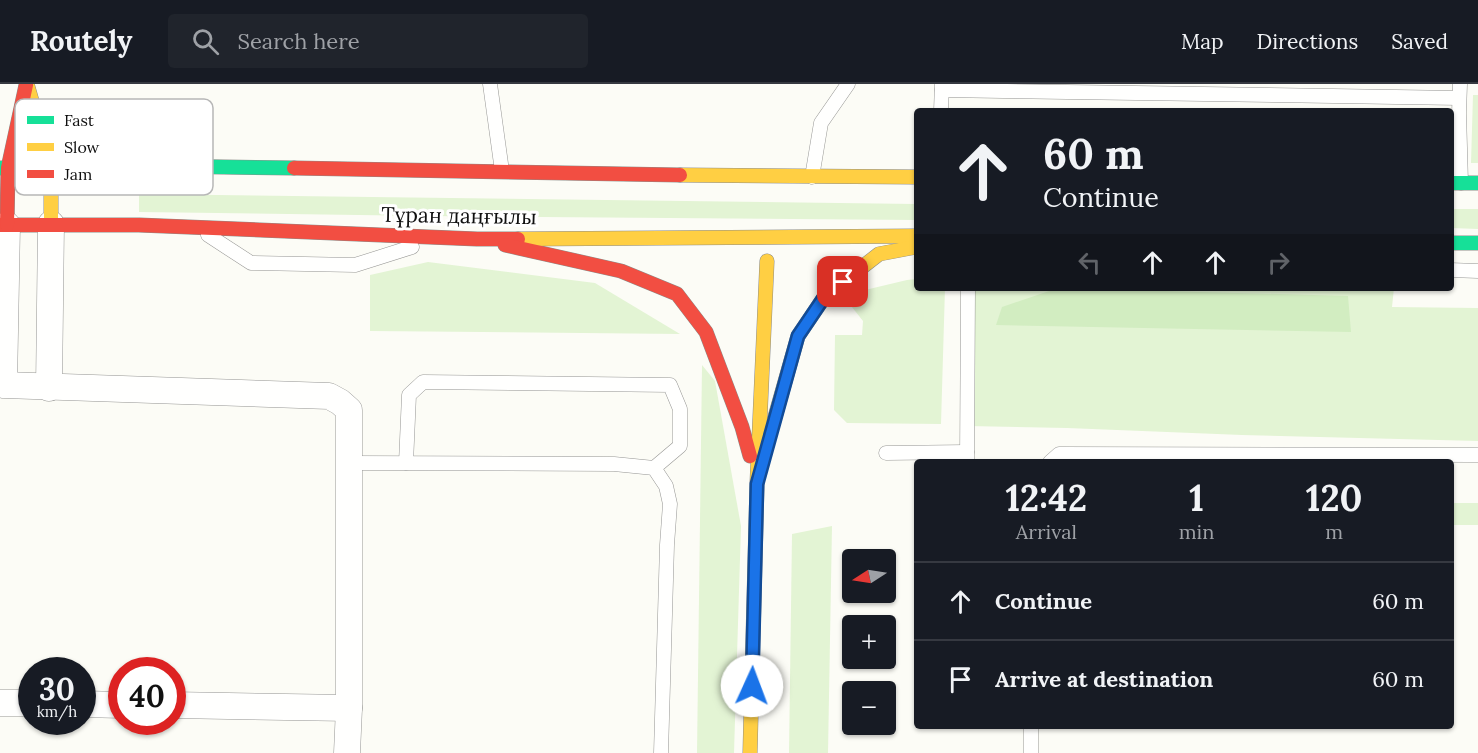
<!DOCTYPE html>
<meta charset="utf-8">
<style>
:root{--surface:#171b24;--page:#20242c;--text:#f1f3f6;--muted:#9ea1a6;--line:#363941}
body{margin:0;font-family:Lora,serif;background:var(--page);color:var(--text);height:100vh;display:flex;flex-direction:column;font-size:22px;white-space:nowrap}
*{box-sizing:border-box;margin:0}
p{font-size:20px;color:var(--muted)}
.icon{flex:none;width:33px;height:33px;fill:none;stroke:currentColor;stroke-width:2;stroke-linecap:round;stroke-linejoin:round}
.map{position:relative;flex:1;overflow:hidden}
.sheet{position:absolute;left:914px;top:375px;width:540px;height:270px;display:flex;flex-direction:column;background:var(--surface);border-radius:6px;box-shadow:0 2px 4px #0004}
.sheet>*{flex:none}
.hud{position:absolute;left:914px;top:24px;width:540px;height:183px;border-radius:6px;box-shadow:0 2px 4px #0004;background:#171b24;color:var(--text);overflow:hidden}
.needle{width:39px;rotate:258deg}
.fabs{position:absolute;left:842px;top:465px;display:grid;gap:12px}
.fabs a{display:grid;place-items:center;width:54px;height:54px;border-radius:6px;background:var(--surface);box-shadow:0 2px 4px #0004;font-size:30px}
.speed{position:absolute;left:18px;top:573px;display:flex;gap:12px;font-size:30px;font-weight:700;text-align:center}
.speed>*{display:grid;place-content:center;width:78px;height:78px;border-radius:50%;background:var(--surface);box-shadow:0 2px 4px #0004;line-height:1}
.speed small{font-size:15px;font-weight:400}
.speed .limit{border:9px solid #d22;background:#fff;color:#111}
.pin{position:absolute;display:grid;place-items:center;width:51px;height:51px;color:#fff;margin:-26px;border-radius:12px;box-shadow:0 3px 9px #0006}
.me{position:absolute;width:66px;margin:-33px;rotate:2deg;stroke-linejoin:round;filter:drop-shadow(0 0 4px #0008)}
.turn{display:flex;align-items:center;gap:21px;height:126px;padding:0 30px;font-size:27px}
.turn .icon{width:78px;height:78px;stroke-width:2.5}
.turn b{display:block;font-size:42px;line-height:51px}
.lanes{display:flex;align-items:center;height:57px;padding:0 30px;background:#0003;justify-content:center;gap:30px;direction:ltr}
.lanes .off{opacity:.35}
.eta{display:flex;justify-content:space-evenly;align-items:center;height:102px;text-align:center}
.eta b{font-size:36px;font-weight:700;line-height:42px}
ul{padding:0;list-style:none}
li{display:flex;align-items:center;gap:18px;height:78px;padding:0 30px;border-top:2px solid var(--line)}
li div{flex:1}
li b{display:block;font-size:22px}
li em{font-style:normal}
header{display:flex;align-items:center;gap:36px;box-sizing:border-box;height:84px;padding:0 30px;background:var(--surface);border-bottom:2px solid var(--line)}
header strong{font-size:28px}
nav{display:flex;gap:33px;margin-inline-start:auto;font-size:21px}
.search{width:420px;height:54px;background:var(--page);display:flex;align-items:center;gap:15px;box-sizing:border-box;padding:0 21px;border-radius:6px;color:var(--muted);font-size:22px}
.map>svg:first-child{display:block}
.green{fill:#e3f4d4}
.forest{fill:#d2edc1}
.lines{fill:none;stroke-linecap:round;stroke-linejoin:round}
.lane-casing{stroke:#969694;stroke-width:15}
.street-casing{stroke:#969694;stroke-width:27}
.fast-casing{stroke:#8d8d8a;stroke-width:15}
.slow-casing{stroke:#8d8d8a;stroke-width:15}
.jam-casing{stroke:#8d8d8a;stroke-width:15}
.lane{stroke:#fffffe;stroke-width:14}
.street{stroke:#fffffe;stroke-width:26}
.fast{stroke:#16e098;stroke-width:14}
.slow{stroke:#ffcf43;stroke-width:14}
.jam{stroke:#f24e42;stroke-width:14}
.route-casing{stroke:#114b97;stroke-width:15}
.route{stroke:#1a73e8;stroke-width:10}
.labels{text-anchor:middle;stroke-width:6;stroke-linejoin:round;paint-order:stroke}
.street-label{font-size:21px;fill:#101010;stroke:#fff}
.key{fill:#fff;stroke:#b7b7b7;stroke-width:1.5}
.key-label{font-size:16px;fill:#101010}
</style>
<header>
<strong>Routely</strong>
<div class="search"><svg class="icon" aria-label="search" viewBox="0 0 24 24"><circle cx="10" cy="10" r="6"/><path d="M15 15l6 6"/></svg>Search here</div>
<nav><a>Map</a><a>Directions</a><a>Saved</a></nav>
</header>
<div class="map">
<svg width="1478" height="669" viewBox="0 0 1478 669">
<rect width="100%" height="100%" fill="#fcfcf6"/>
<!-- green -->
<g class="green">
<polygon points="1473,11 1478,11 1478,79 1471,79"/>
<polygon points="139,110 916,120 916,136 428,132 139,128"/>
<polygon points="1450,125 1478,125 1478,145 1451,144"/>
<polygon points="428,178 595,199 680,250 370,247 370,191"/>
<polygon points="916,195 916,204 945,204 941,340 847,339 834,326 835,251 862,251 863,237 848,218 865,206 907,196"/>
<polygon points="968,204 1394,204 1392,223 1478,224 1478,357 1242,351 1067,344 967,342"/>
<polygon points="702,281 715,297 741,442 734,669 697,669"/>
<polygon points="1450,419 1478,419 1478,441 1451,441"/>
<polygon points="832,442 828,669 789,669 792,450"/>
</g>
<!-- forest -->
<polygon class="forest" points="1058,204 1348,212 1351,248 996,241 1002,223"/>
<g class="lines">
<defs>
<g id="lane">
<polyline points="490,0 502,87"/>
<polyline points="1460,0 1459,29 1461,99"/>
<polyline points="942,6 1459,14"/>
<polyline points="941,27 942,0"/>
<polyline points="812,93 821,39 848,0"/>
<polyline points="208,151 251,179 355,181 412,163"/>
<polyline points="1450,186 1478,187"/>
<polyline points="886,369 967,368"/>
<polyline points="967,378 968,204"/>
<polyline points="1050,378 1059,370 1478,371"/>
<polyline points="349,379 614,380 654,384 666,402 670,420 667,461 661,669"/>
<polyline points="406,379 409,311 423,298 670,301 680,325 680,362 654,384"/>
<polyline points="1031,669 1031,642"/>
</g>
<g id="street">
<polyline points="7,141 4,301 329,312 340,318 349,326 349,624 347,669"/>
<polyline points="49,304 51,140"/>
<polyline points="0,619 32,619"/>
<polyline points="82,620 122,621"/>
<polyline points="172,621 349,624"/>
</g>
<g id="fast">
<polyline points="0,84 158,82 294,84"/>
<polyline points="1450,99 1478,99"/>
<polyline points="1450,159 1478,159"/>
</g>
<g id="slow">
<polyline points="27,0 51,83 51,140"/>
<polyline points="680,91 916,93"/>
<polyline points="518,155 916,152"/>
<polyline points="773,340 798,252 825,212 879,170 916,163"/>
<polyline points="750,669 757,400 767,177"/>
</g>
<g id="jam">
<polyline points="294,84 680,91"/>
<polyline points="0,141 139,141 477,155 518,155"/>
<polyline points="7,141 8,84 26,1"/>
<polyline points="505,161 621,187 677,210 706,248 742,343 750,372"/>
</g>
</defs>
<!-- lane casing -->
<use href="#lane" class="lane-casing"/>
<!-- street casing -->
<use href="#street" class="street-casing"/>
<!-- fast casing -->
<use href="#fast" class="fast-casing"/>
<!-- slow casing -->
<use href="#slow" class="slow-casing"/>
<!-- jam casing -->
<use href="#jam" class="jam-casing"/>
<!-- lane -->
<use href="#lane" class="lane"/>
<!-- street -->
<use href="#street" class="street"/>
<!-- fast -->
<use href="#fast" class="fast"/>
<!-- slow -->
<use href="#slow" class="slow"/>
<!-- jam -->
<use href="#jam" class="jam"/>
</g>
<g class="lines">
<defs>
<polyline id="route" points="752,602 757,400 798,252 825,212 843,198"/>
</defs>
<!-- route casing -->
<use href="#route" class="route-casing"/>
<!-- route -->
<use href="#route" class="route"/>
</g>
<g class="labels">
<!-- street labels -->
<g class="street-label">
<text transform="translate(459 132) rotate(1)" y="7">Тұран даңғылы</text>
</g>
</g>
<!-- legend -->
<rect x="15" y="15" width="198" height="96" rx="9" class="key"/>
<rect x="27" y="32" width="27" height="8" fill="#16e098"/>
<rect x="27" y="59" width="27" height="8" fill="#ffcf43"/>
<rect x="27" y="86" width="27" height="8" fill="#f24e42"/>
<g class="key-label">
<text x="64" y="42">Fast</text>
<text x="64" y="69">Slow</text>
<text x="64" y="96">Jam</text>
</g>
</svg>
<div class="fabs">
<a><svg class="needle" viewBox="-14 -14 28 28"><path d="M0-13l5 13h-10z" fill="#e53935"/><path d="M0 13l5-13h-10z" fill="#9ea1a6"/></svg></a>
<a>+</a>
<a>−</a>
</div>
<div class="speed"><div>30<small>km/h</small></div><div class="limit">40</div></div>
<div class="pin" style="left:843px;top:198px;background:#d93025"><svg class="icon" aria-label="arrive" viewBox="0 0 24 24"><path d="M6 21V4h12l-3 4 3 4H6"/></svg></div>
<svg class="me" style="left:752px;top:602px" viewBox="-20 -20 40 40"><circle r="19" fill="#fff"/><path d="M0-13L10 11 0 6-10 11z" fill="#1a73e8"/></svg>
<div class="hud">
<div class="turn"><svg class="icon" aria-label="ahead" viewBox="0 0 24 24"><path d="M12 20V5M6 11l6-6 6 6"/></svg><div><b>60 m</b>Continue</div></div>
<div class="lanes"><svg class="icon off" aria-label="left" viewBox="0 0 24 24"><path d="M17 20v-9H6M10 6l-5 5 5 5"/></svg><svg class="icon" aria-label="ahead" viewBox="0 0 24 24"><path d="M12 20V5M6 11l6-6 6 6"/></svg><svg class="icon" aria-label="ahead" viewBox="0 0 24 24"><path d="M12 20V5M6 11l6-6 6 6"/></svg><svg class="icon off" aria-label="right" viewBox="0 0 24 24"><path d="M7 20v-9h11M14 6l5 5-5 5"/></svg></div>
</div>
<section class="sheet">
<div class="eta">
<div><b>12:42</b><p>Arrival</p></div>
<div><b>1</b><p>min</p></div>
<div><b>120</b><p>m</p></div>
</div>
<ul>
<li><svg class="icon" aria-label="ahead" viewBox="0 0 24 24"><path d="M12 20V5M6 11l6-6 6 6"/></svg><div><b>Continue</b></div><em>60 m</em></li>
<li><svg class="icon" aria-label="arrive" viewBox="0 0 24 24"><path d="M6 21V4h12l-3 4 3 4H6"/></svg><div><b>Arrive at destination</b></div><em>60 m</em></li>
</ul>
</section>
</div>
